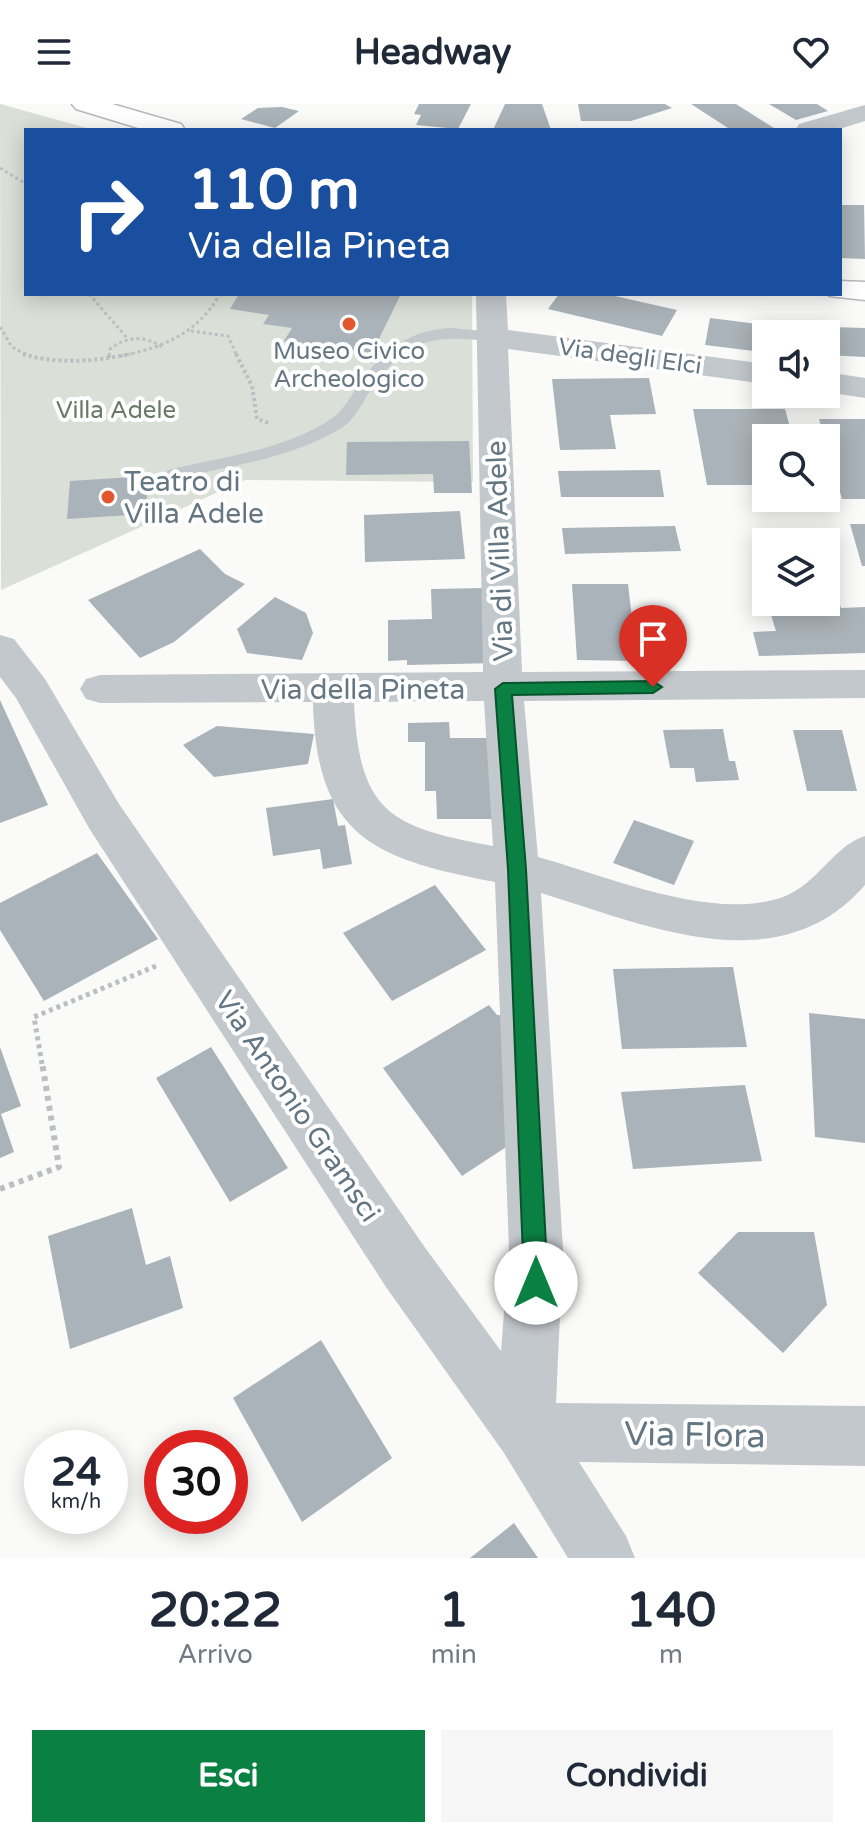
<!DOCTYPE html>
<html lang="it">
<style>
:root{--surface:#fff;--page:#f6f6f7;--text:#1f2937;--muted:#747a83;--accent:#0b8043}
body{margin:0;font-family:"Varela Round",sans-serif;background:var(--page);color:var(--text);height:100vh;display:flex;flex-direction:column;font-size:30px;white-space:nowrap}
*{box-sizing:border-box;margin:0}
p{font-size:26px;color:var(--muted)}
.icon{flex:none;width:44px;height:44px;fill:none;stroke:currentColor;stroke-width:2;stroke-linecap:round;stroke-linejoin:round}
.map{position:relative;height:1454px;overflow:hidden}
.drawer{display:flex;flex-direction:column;background:var(--surface);flex:1}
.drawer>*{flex:none}
.banner{position:absolute;left:24px;top:24px;width:818px;height:168px;border-radius:0px;box-shadow:0 4px 20px #0003;background:#1a4fa0;color:#fff;overflow:hidden}
.buttons{position:absolute;left:752px;top:216px;display:grid;gap:16px}
.buttons a{display:grid;place-items:center;width:88px;height:88px;border-radius:0px;background:var(--surface);box-shadow:0 4px 20px #0003;font-size:40px}
.speed{position:absolute;left:24px;top:1326px;display:flex;gap:16px;font-size:40px;font-weight:700;text-align:center}
.speed>*{display:grid;place-content:center;width:104px;height:104px;border-radius:50%;background:var(--surface);box-shadow:0 4px 20px #0003;line-height:1}
.speed small{font-size:20px;font-weight:400}
.speed .limit{border:12px solid #d22;background:#fff;color:#111}
.pin{position:absolute;display:grid;place-items:center;width:68px;height:68px;color:#fff;margin:-82px -34px;border-radius:50% 50% 50% 0;rotate:-45deg;box-shadow:0 0 8px #0007}
.pin .icon{rotate:45deg}
.me{position:absolute;width:88px;margin:-44px;rotate:0deg;stroke-linejoin:round;filter:drop-shadow(0 0 6px #0008)}
.turn{display:flex;align-items:center;gap:28px;height:168px;padding:0 32px;font-size:36px}
.turn .icon{width:104px;height:104px;stroke-width:2.5}
.turn b{display:block;font-size:56px;line-height:68px}
.eta{display:flex;justify-content:space-evenly;align-items:center;height:136px;text-align:center}
.eta b{font-size:48px;font-weight:700;line-height:56px}
.button{display:flex;gap:16px;margin-top:auto;padding:16px 32px}
.button a{flex:1;height:92px;border-radius:0px;background:var(--accent);color:#fff;font-size:32px;font-weight:700;line-height:92px;text-align:center}
.button a+a{background:var(--page);color:var(--text)}
header{display:flex;justify-content:space-between;align-items:center;height:104px;padding:0 32px;background:var(--surface);font-size:36px;font-weight:700}
.map>svg:first-child{display:block}
.green{fill:#dadfd7}
.building{fill:#aab3b9}
.lines{fill:none;stroke-linecap:round;stroke-linejoin:round}
.secondary-casing{stroke:#b3babf;stroke-width:3}
.path-far3{stroke:#bbbfc2;stroke-width:3;stroke-dasharray:3 3;stroke-linecap:butt}
.path-far2{stroke:#bbbfc2;stroke-width:4;stroke-dasharray:3 3;stroke-linecap:butt}
.path-far1{stroke:#bbbfc2;stroke-width:5;stroke-dasharray:4 4;stroke-linecap:butt}
.path{stroke:#bbbfc2;stroke-width:6;stroke-dasharray:5 5;stroke-linecap:butt}
.lane{fill:#c3c8cc;fill-rule:evenodd}
.street{fill:#c3c8cc;fill-rule:evenodd}
.secondary{fill:#fff;fill-rule:evenodd}
.route{fill:#0b8043;stroke:#07532c;stroke-width:2}
.poi-dot{fill:#e4572e;stroke:#fff;stroke-width:3}
.labels{text-anchor:middle;stroke-width:8;stroke-linejoin:round;paint-order:stroke}
.far-poi-label{font-size:24px;fill:#657683;stroke:#fff}
.far-street-label{font-size:24px;fill:#657683;stroke:#fff}
.far-park-label{font-size:24px;fill:#687a64;stroke:#fff}
.poi-label{font-size:28px;fill:#657683;stroke:#fff;text-anchor:start}
.street-label{font-size:28px;fill:#657683;stroke:#fff}
.near-street-label{font-size:34px;fill:#657683;stroke:#fff}
</style>
<header><svg class="icon" aria-label="menu" viewBox="0 0 24 24"><path d="M4 6h16M4 12h16M4 18h16"/></svg>Headway<svg class="icon" aria-label="heart" viewBox="0 0 24 24"><path d="M12 20l-8-8c-3-5 5-10 8-4 3-6 11-1 8 4z"/></svg></header>
<div class="map">
<svg width="865" height="1454" viewBox="0 0 865 1454">
<rect width="100%" height="100%" fill="#fafaf8"/>
<!-- green -->
<polygon class="green" points="0,0 94,26 26,26 26,190 472,190 473,378 245,376 1,486"/>
<!-- building -->
<g class="building">
<polygon points="419,0 471,0 458,25 416,21 421,11 414,10"/>
<polygon points="505,0 542,0 551,26 493,26"/>
<polygon points="578,0 665,0 672,4 631,17 581,17"/>
<polygon points="691,0 736,0 774,24 731,26"/>
<polygon points="769,0 817,0 828,7 796,16"/>
<polygon points="282,3 299,7 275,24 241,15 258,4"/>
<polygon points="840,101 864,101 865,155 840,154"/>
<polygon points="239,190 401,190 372,249 284,237 292,224 263,220 269,211 230,205"/>
<polygon points="559,190 606,190 677,206 662,232 548,205"/>
<polygon points="710,214 766,221 762,248 705,241"/>
<polygon points="796,222 865,224 865,253 826,251 826,230 797,230"/>
<polygon points="649,274 656,310 610,311 616,345 560,346 552,275"/>
<polygon points="693,305 785,305 793,334 766,334 766,381 707,381"/>
<polygon points="819,315 865,315 865,395 842,395"/>
<polygon points="469,337 472,389 434,389 433,370 346,371 347,338"/>
<polygon points="660,366 664,393 561,393 558,367"/>
<polygon points="148,372 146,410 67,415 70,377"/>
<polygon points="460,407 465,455 365,458 364,411"/>
<polygon points="850,420 865,420 865,462 862,462"/>
<polygon points="675,422 681,447 565,450 562,424"/>
<polygon points="200,445 225,470 245,480 174,538 140,554 88,496"/>
<polygon points="753,446 766,446 766,490 765,490"/>
<polygon points="827,460 841,504 865,503 865,549 759,552 753,528 776,527 767,498 826,498"/>
<polygon points="572,480 628,480 637,557 577,556"/>
<polygon points="485,484 497,559 407,561 407,556 388,557 388,516 432,515 431,485"/>
<polygon points="275,493 306,509 313,529 302,556 247,549 237,525"/>
<polygon points="0,596 48,701 0,719"/>
<polygon points="449,618 450,634 492,634 497,715 437,715 436,687 425,687 425,638 408,638 408,619"/>
<polygon points="217,622 314,630 308,660 214,673 183,641"/>
<polygon points="723,625 729,657 735,657 739,676 696,678 694,664 670,664 663,626"/>
<polygon points="793,626 842,626 857,687 807,687"/>
<polygon points="333,695 338,722 345,721 352,760 323,765 320,745 273,752 266,704"/>
<polygon points="634,716 694,737 674,781 613,759"/>
<polygon points="97,749 158,835 44,897 0,826 0,799"/>
<polygon points="435,781 486,846 392,897 343,829"/>
<polygon points="733,863 747,943 622,945 613,865"/>
<polygon points="489,901 497,911 516,912 520,1034 462,1072 383,964"/>
<polygon points="809,909 865,915 865,1039 815,1033"/>
<polygon points="0,943 21,1002 1,1010 14,1048 0,1054"/>
<polygon points="211,943 288,1064 230,1098 156,974"/>
<polygon points="745,981 762,1057 633,1065 621,988"/>
<polygon points="132,1104 146,1161 170,1152 183,1204 70,1245 48,1132"/>
<polygon points="738,1128 814,1128 827,1201 783,1249 698,1169"/>
<polygon points="321,1236 392,1354 302,1418 233,1294"/>
<polygon points="514,1419 538,1454 470,1454"/>
</g>
<g class="lines">
<defs>
<g id="secondary">
<polygon points="72,0 112,0 181,20 185,26 145,26 76,5"/>
<polygon points="840,177 865,178 865,196 829,192 828,190 840,190"/>
</g>
</defs>
<!-- secondary casing -->
<use href="#secondary" class="secondary-casing"/>
<!-- path-far3 -->
<g class="path-far3">
<polyline points="0,64 26,80"/>
<polyline points="78,190 83,190"/>
<polyline points="89,190 127,234"/>
<polyline points="0,223 12,243 29,252"/>
<polyline points="191,227 228,232 237,252"/>
<path d="M109,252L110,245C127,232 144,231 162,243"/>
<path d="M120,252C163,244 198,229 220,190"/>
</g>
<!-- path-far2 -->
<g class="path-far2">
<path d="M23,250C58,261 95,257 131,250"/>
<polyline points="236,250 252,282 257,315 271,320"/>
<polyline points="109,254 109,250"/>
</g>
<!-- path-far1 -->
<polyline class="path-far1" points="42,960 34,913 156,862"/>
<!-- path -->
<polyline class="path" points="0,1085 59,1063 42,958"/>
<!-- lane -->
<path class="lane" d="M452,224L493,228L501,233L493,238C435,230 408,234 372,284C363,297 356,314 343,323C294,354 229,362 174,375L165,370L168,366C221,353 285,346 331,315C343,307 350,293 358,282C382,246 409,226 452,224Z"/>
<!-- street -->
<g class="street">
<polygon points="865,1 865,17 836,26 795,26 799,20"/>
<path d="M476,190H506L508,226L766,260V280L508,245L522,568L865,566V594L524,597L538,753C607,772 712,818 783,793C818,780 832,743 865,732V781C778,881 646,821 541,789L563,1145L556,1299L865,1302V1362L579,1358L626,1432L635,1454H568L504,1349L386,1183L89,724L16,594L0,573V531L14,535L45,575L119,700L426,1145L501,1247L509,1145L495,778C374,755 316,733 313,598L100,599L86,595L80,585L86,575L100,571L483,568ZM484,597L493,742C389,723 359,708 354,598Z"/>
<polygon points="826,268 865,274 865,294 826,288"/>
</g>
<!-- secondary -->
<use href="#secondary" class="secondary"/>
</g>
<!-- route -->
<polygon class="route" points="653,577 662,583 653,589 512,591 526,765 548,1179 544,1187 536,1190 528,1187 524,1179 508,765 495,585 503,579"/>
<!-- markers -->
<g class="poi-dot">
<circle cx="349" cy="220" r="8"/>
<circle cx="108" cy="393" r="8"/>
</g>
<g class="labels">
<!-- far-poi labels -->
<g class="far-poi-label">
<text x="349" y="255">Museo Civico<tspan x="349" dy="28">Archeologico</tspan></text>
</g>
<!-- far-street labels -->
<g class="far-street-label">
<text transform="translate(630 252) rotate(8)" y="8">Via degli Elci</text>
</g>
<!-- far-park labels -->
<g class="far-park-label">
<text x="116" y="314">Villa Adele</text>
</g>
<!-- poi labels -->
<g class="poi-label">
<text x="124" y="387">Teatro di<tspan x="124" dy="32">Villa Adele</tspan></text>
</g>
<!-- street labels -->
<g class="street-label">
<text transform="translate(499 447) rotate(-92)" y="10">Via di Villa Adele</text>
<text x="363" y="595">Via della Pineta</text>
<text transform="translate(298 1002) rotate(56)" y="10">Via Antonio Gramsci</text>
</g>
<!-- near-street labels -->
<g class="near-street-label">
<text transform="translate(695 1330) rotate(1)" y="12">Via Flora</text>
</g>
</g>
</svg>
<div class="buttons">
<a><svg class="icon" aria-label="sound" viewBox="0 0 24 24"><path d="M4 9h4l5-4v14l-5-4H4zM17 9q2 3 0 6"/></svg></a>
<a><svg class="icon" aria-label="search" viewBox="0 0 24 24"><circle cx="10" cy="10" r="6"/><path d="M15 15l6 6"/></svg></a>
<a><svg class="icon" aria-label="layers" viewBox="0 0 24 24"><path d="M12 4l9 5-9 5-9-5zM3 14l9 5 9-5"/></svg></a>
</div>
<div class="speed"><div>24<small>km/h</small></div><div class="limit">30</div></div>
<div class="pin" style="left:653px;top:583px;background:#d93025"><svg class="icon" aria-label="arrive" viewBox="0 0 24 24"><path d="M6 21V4h12l-3 4 3 4H6"/></svg></div>
<svg class="me" style="left:536px;top:1179px" viewBox="-20 -20 40 40"><circle r="19" fill="#fff"/><path d="M0-13L10 11 0 6-10 11z" fill="#0b8043"/></svg>
<div class="banner">
<div class="turn"><svg class="icon" aria-label="right" viewBox="0 0 24 24"><path d="M7 20v-9h11M14 6l5 5-5 5"/></svg><div><b>110 m</b>Via della Pineta</div></div>
</div>
</div>
<section class="drawer">
<div class="eta">
<div><b>20:22</b><p>Arrivo</p></div>
<div><b>1</b><p>min</p></div>
<div><b>140</b><p>m</p></div>
</div>
<div class="button"><a>Esci</a><a>Condividi</a></div>
</section>
